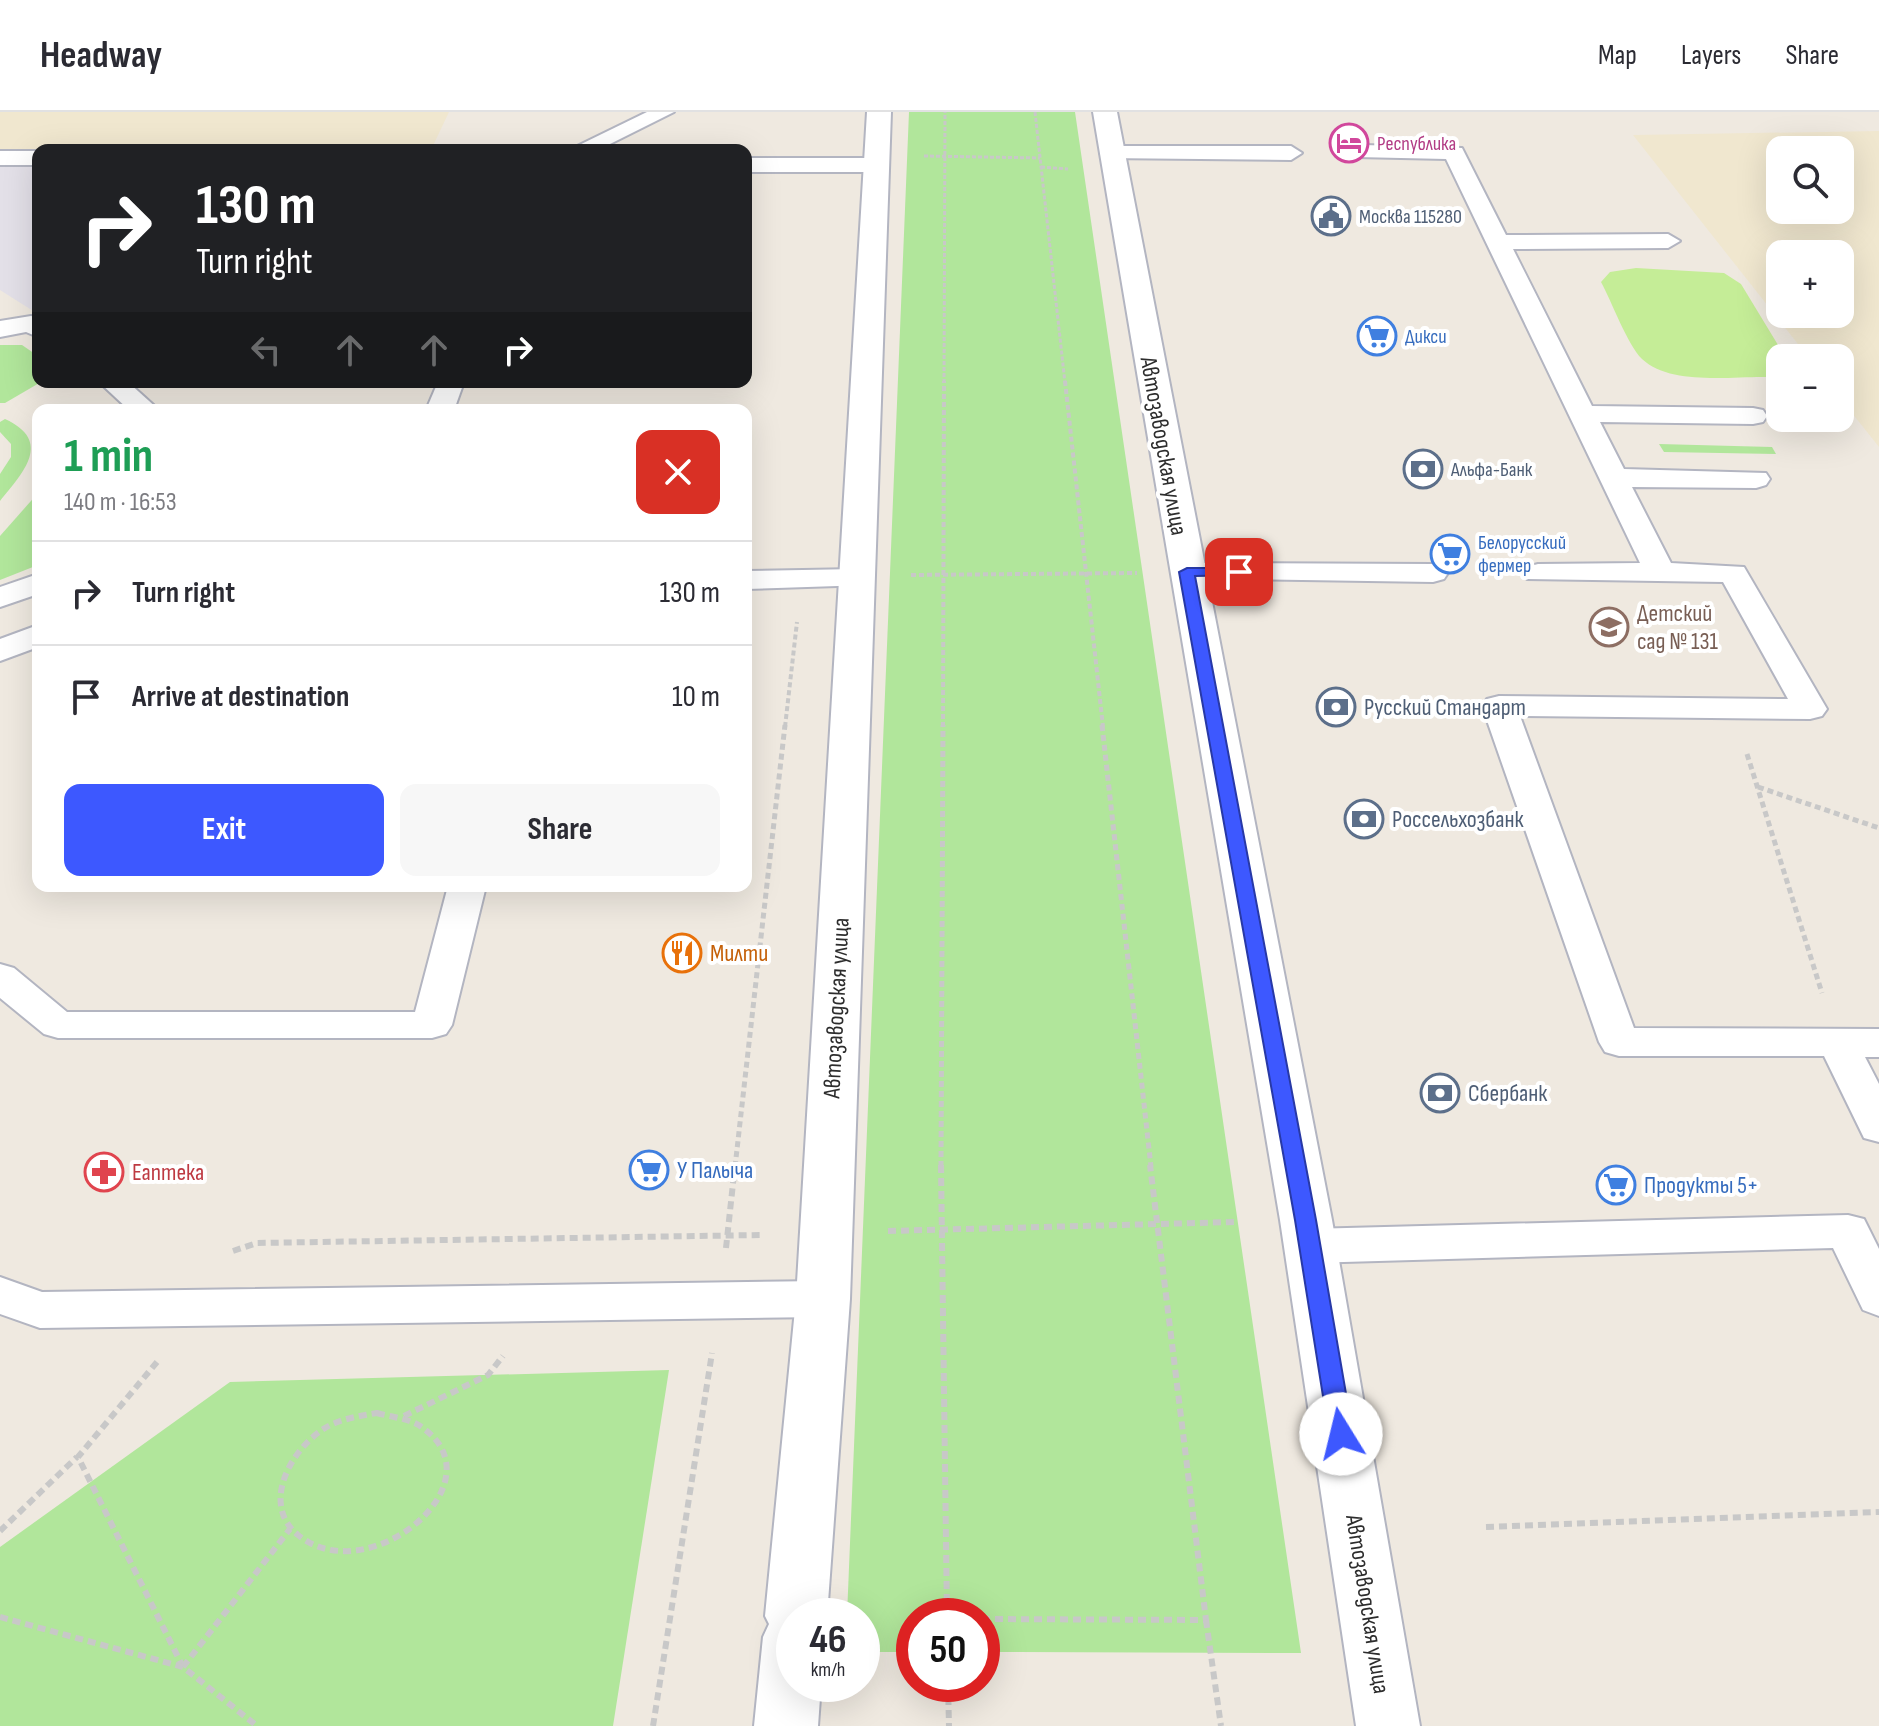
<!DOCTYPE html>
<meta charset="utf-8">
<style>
:root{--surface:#fff;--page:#f7f7f7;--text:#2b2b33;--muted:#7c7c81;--line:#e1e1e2;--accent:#3d58ff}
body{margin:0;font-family:"Sofia Sans Condensed",sans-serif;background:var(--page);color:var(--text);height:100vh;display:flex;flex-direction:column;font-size:30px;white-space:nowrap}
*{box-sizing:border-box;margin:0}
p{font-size:26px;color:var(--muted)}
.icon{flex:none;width:44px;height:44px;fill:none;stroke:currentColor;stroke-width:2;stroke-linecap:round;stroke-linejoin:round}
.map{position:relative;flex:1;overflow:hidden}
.details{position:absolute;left:32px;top:292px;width:720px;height:488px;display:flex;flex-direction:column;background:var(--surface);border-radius:16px;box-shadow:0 8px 32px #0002}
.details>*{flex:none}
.guide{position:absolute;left:32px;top:32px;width:720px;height:244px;border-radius:16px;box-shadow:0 8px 32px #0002;background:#202124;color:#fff;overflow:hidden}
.controls{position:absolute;left:1766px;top:24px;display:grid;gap:16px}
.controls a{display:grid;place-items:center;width:88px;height:88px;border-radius:16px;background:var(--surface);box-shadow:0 8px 32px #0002;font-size:40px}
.speed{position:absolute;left:776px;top:1486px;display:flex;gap:16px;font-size:40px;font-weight:700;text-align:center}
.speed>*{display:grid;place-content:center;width:104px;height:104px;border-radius:50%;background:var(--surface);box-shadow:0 8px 32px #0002;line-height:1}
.speed small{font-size:20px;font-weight:400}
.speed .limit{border:12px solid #d22;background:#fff;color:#111}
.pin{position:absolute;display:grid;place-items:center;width:68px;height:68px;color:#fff;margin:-34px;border-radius:16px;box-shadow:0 4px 12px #0006}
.me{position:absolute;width:88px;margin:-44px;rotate:351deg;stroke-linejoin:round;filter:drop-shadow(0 0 6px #0008)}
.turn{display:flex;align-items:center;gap:28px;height:168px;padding:0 32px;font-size:36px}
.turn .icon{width:104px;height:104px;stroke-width:2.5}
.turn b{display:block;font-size:56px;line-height:68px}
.lanes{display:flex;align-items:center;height:76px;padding:0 32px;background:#0003;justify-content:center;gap:40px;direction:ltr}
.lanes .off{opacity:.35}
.round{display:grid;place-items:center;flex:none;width:84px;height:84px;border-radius:16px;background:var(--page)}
.headline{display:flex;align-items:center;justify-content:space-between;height:136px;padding:0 32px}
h1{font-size:48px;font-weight:700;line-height:60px;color:#1e9e55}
.cta{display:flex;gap:16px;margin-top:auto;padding:16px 32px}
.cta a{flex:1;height:92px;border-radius:16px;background:var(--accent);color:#fff;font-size:32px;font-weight:700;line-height:92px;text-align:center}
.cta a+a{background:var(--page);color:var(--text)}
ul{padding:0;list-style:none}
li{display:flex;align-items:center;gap:24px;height:104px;padding:0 32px;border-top:2px solid var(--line)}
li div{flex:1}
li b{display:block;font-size:30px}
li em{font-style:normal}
header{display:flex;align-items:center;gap:48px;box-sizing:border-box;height:112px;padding:0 40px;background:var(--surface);border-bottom:2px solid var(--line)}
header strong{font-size:38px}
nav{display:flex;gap:44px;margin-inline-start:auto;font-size:28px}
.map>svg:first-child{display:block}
.industrial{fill:#e3e0e8}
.education{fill:#f0e7cf;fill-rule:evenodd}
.green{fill:#b1e69b}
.pitch{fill:#c5ed97}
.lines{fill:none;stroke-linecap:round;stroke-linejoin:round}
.service-casing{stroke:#b3b5c1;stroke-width:4}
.secondary-casing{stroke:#b3b5c1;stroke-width:4}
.path-far3{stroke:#c8c8c8;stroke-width:3;stroke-dasharray:4 2;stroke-linecap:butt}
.path-far2{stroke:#c8c8c8;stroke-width:4;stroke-dasharray:5 3;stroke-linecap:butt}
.path-far1{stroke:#c8c8c8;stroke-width:5;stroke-dasharray:6 4;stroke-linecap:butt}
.path{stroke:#c8c8c8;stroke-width:6;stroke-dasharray:8 5;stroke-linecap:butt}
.service{fill:#fff;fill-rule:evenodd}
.secondary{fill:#fff;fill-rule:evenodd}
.route{fill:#3d58ff;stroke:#2839a6;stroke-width:2}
.labels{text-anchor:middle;stroke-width:8;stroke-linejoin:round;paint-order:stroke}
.far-hotel-label{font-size:20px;fill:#b23c85;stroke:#fff;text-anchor:start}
.far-service-label{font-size:20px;fill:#4e5e75;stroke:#fff;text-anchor:start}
.far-shop-label{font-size:20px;fill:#366cbe;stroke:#fff;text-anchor:start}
.street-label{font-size:24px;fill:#2d2d2d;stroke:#fff}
.education-label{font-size:24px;fill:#785e54;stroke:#fff;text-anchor:start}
.service-label{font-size:24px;fill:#4e5e75;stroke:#fff;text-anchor:start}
.food-label{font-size:24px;fill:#c56008;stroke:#fff;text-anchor:start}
.shop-label{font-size:24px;fill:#366cbe;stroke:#fff;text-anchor:start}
.health-label{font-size:24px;fill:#be3a42;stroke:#fff;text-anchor:start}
</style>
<header>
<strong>Headway</strong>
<nav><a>Map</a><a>Layers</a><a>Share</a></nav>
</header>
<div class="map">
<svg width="1879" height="1614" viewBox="0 0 1879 1614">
<rect width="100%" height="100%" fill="#efe9e0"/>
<!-- industrial -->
<polygon class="industrial" points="0,55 38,55 38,202 0,178"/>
<!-- education -->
<g class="education">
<polygon points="0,0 449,0 431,38 38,39 0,39"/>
<path d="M1879,19V335L1840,286V246H1809L1633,23ZM1780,38H1840V98H1780ZM1780,142H1840V202H1780Z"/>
</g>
<!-- green -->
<g class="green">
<polygon points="909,0 1075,0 1301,1541 982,1540 982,1504 914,1504 914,1540 862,1540 862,1504 847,1504"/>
<polygon points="0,233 22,233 38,244 41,270 5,291 0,291"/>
<path d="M5,307C53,329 24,360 0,389V362L11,345V332L0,320V310Z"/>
<polygon points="1659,332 1772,335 1776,342 1664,340"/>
<polygon points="38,381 38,453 0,468 0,424"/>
<polygon points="669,1258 613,1614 0,1614 0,1435 230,1270"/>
</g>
<!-- pitch -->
<path class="pitch" d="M1636,156L1724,161L1741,172L1786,246H1780V261L1768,265C1732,264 1671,274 1642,247C1627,232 1612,190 1601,170L1610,160Z"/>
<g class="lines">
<defs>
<g id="service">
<polygon points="647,0 674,0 598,38 569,38"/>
<polygon points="1364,33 1462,36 1506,123 1668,122 1680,129 1668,136 1513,137 1592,294 1753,296 1763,298 1767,304 1763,310 1753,312 1600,310 1624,357 1766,361 1770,367 1766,373 1756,376 1632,375 1671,451 1744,455 1827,597 1822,604 1810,607 1520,604 1634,916 1879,917 1879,945 1865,945 1879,972 1879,1030 1864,1026 1824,944 1619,944 1605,940 1599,930 1482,594 1487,587 1499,584 1788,587 1723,470 1527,467 1523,461 1527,455 1538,452 1640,451 1446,47 1356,45 1353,40 1356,35"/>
<polygon points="1111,34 1291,34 1302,41 1291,48 1103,46 1100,41"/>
<rect x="0" y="39" width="38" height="14"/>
<polygon points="746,46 875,46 886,53 875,60 746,60"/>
<polygon points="31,204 38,206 38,225 26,220 0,225 0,209"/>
<polygon points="99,270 128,270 159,298 129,298"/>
<polygon points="438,270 464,270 454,298 426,298"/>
<polygon points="1187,451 1433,452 1444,455 1448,461 1444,467 1433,470 1176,466 1172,460 1176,454"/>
<polygon points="857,457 868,459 872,466 868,473 746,477 746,459"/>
<polygon points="38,462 38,482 0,495 0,475"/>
<polygon points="38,513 38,535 0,549 0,527"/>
<polygon points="448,774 486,774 452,913 446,922 432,926 58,926 44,922 0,886 0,852 14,856 67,900 415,900"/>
<polygon points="1848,1103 1864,1107 1879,1137 1879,1204 1863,1198 1833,1136 1309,1151 1293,1146 1287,1134 1293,1122 1309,1117"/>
<polygon points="0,1165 42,1180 823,1169 839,1175 846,1187 839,1199 823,1205 40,1216 0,1202"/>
</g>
<g id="secondary">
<polygon points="867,0 891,0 850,1187 827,1504 794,1504 794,1572 821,1572 818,1614 754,1614 763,1525 769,1512 765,1504 796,1187"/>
<polygon points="1093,0 1117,0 1332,1108 1420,1614 1356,1614 1280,1108"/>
</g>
</defs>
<!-- service casing -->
<use href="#service" class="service-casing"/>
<!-- secondary casing -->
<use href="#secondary" class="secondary-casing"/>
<!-- path-far3 -->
<g class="path-far3">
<polyline points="1035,0 1065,271"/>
<polyline points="924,44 1040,46"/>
<polyline points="1041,55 1068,57"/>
<polyline points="944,271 945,0"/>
</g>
<!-- path-far2 -->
<g class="path-far2">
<polyline points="1065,269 1103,615"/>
<polyline points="911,463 1137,461"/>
<polyline points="785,615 797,510"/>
<polyline points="943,615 944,269"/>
</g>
<!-- path-far1 -->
<g class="path-far1">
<polyline points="1102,613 1151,1055"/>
<polyline points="1747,642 1822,881"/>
<polyline points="1758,675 1879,716"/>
<polyline points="735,1055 785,613"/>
<polyline points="941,1055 943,613"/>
</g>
<!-- path -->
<g class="path">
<polyline points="941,1053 947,1504"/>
<polyline points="888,1119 1235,1110"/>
<polyline points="726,1136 735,1053"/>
<polyline points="233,1139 257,1131 760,1123"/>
<polyline points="157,1250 78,1345 183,1555"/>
<path d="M377,1301C391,1305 412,1307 423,1316C501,1372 367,1480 298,1423C260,1392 291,1337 325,1316C340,1307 359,1304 377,1301Z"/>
<polyline points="404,1304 488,1263 503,1244"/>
<polyline points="1486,1415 1879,1400"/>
<polyline points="0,1419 77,1345"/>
<polyline points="0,1505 183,1555 257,1614"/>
<polyline points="982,1507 1206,1508 1150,1053"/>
<polyline points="1206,1508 1221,1614"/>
<polyline points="183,1555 290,1417"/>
<polyline points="948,1572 949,1614"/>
<polyline points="653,1614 712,1241"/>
</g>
<!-- service -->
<use href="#service" class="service"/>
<!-- secondary -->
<use href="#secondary" class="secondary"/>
</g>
<!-- route -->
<polygon class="route" points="1239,456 1246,460 1244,463 1195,464 1316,1108 1353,1322 1349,1329 1333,1329 1329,1322 1295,1108 1179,460 1187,456"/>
<!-- icons -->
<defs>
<symbol id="hotel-ring" viewBox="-11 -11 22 22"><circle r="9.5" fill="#fff" stroke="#d1479c" stroke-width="1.5"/><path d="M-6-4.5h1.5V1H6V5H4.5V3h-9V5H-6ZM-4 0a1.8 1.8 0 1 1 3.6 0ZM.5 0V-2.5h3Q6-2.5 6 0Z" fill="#d1479c"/></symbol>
<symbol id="civic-ring" viewBox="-11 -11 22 22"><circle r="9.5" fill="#fff" stroke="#5c6f8a" stroke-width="1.5"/><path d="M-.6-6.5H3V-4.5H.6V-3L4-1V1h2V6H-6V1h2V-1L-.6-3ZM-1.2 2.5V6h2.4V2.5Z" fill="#5c6f8a"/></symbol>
<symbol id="supermarket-ring" viewBox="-11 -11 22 22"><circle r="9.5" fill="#fff" stroke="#3f7fe0" stroke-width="1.5"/><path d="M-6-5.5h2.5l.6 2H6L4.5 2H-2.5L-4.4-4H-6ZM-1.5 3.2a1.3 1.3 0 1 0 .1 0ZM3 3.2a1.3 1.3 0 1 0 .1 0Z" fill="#3f7fe0"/></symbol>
<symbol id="bank-ring" viewBox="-11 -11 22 22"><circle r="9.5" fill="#fff" stroke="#5c6f8a" stroke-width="1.5"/><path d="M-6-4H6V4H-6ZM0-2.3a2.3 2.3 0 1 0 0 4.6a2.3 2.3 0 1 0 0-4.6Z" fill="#5c6f8a"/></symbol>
<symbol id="school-ring" viewBox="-11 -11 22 22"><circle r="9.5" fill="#fff" stroke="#8d6e63" stroke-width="1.5"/><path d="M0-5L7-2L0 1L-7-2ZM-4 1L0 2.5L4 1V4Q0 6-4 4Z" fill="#8d6e63"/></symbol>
<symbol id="restaurant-ring" viewBox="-11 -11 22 22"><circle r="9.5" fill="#fff" stroke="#e8710a" stroke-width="1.5"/><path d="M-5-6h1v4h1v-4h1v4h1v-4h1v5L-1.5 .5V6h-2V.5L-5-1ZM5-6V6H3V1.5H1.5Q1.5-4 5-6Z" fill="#e8710a"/></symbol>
<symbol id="pharmacy-ring" viewBox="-11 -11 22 22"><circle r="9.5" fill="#fff" stroke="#e0444e" stroke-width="1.5"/><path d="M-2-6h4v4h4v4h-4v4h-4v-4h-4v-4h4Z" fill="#e0444e"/></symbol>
</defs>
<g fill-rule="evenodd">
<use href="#hotel-ring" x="1327" y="9" width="44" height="44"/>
<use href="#civic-ring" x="1309" y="82" width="44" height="44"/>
<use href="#supermarket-ring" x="1355" y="202" width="44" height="44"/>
<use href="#bank-ring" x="1401" y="335" width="44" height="44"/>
<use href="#supermarket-ring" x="1428" y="420" width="44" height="44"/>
<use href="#school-ring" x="1587" y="493" width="44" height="44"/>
<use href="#bank-ring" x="1314" y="573" width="44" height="44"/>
<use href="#bank-ring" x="1342" y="685" width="44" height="44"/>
<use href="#restaurant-ring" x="660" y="819" width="44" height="44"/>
<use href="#bank-ring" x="1418" y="959" width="44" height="44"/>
<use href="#supermarket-ring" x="627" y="1036" width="44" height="44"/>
<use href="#pharmacy-ring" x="82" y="1038" width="44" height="44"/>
<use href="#supermarket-ring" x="1594" y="1051" width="44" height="44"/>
</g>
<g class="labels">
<!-- far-hotel labels -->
<g class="far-hotel-label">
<text x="1377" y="38">Республика</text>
</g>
<!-- far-service labels -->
<g class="far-service-label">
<text x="1359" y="111">Москва 115280</text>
<text x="1451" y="364">Альфа-Банк</text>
</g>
<!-- far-shop labels -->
<g class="far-shop-label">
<text x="1405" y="231">Дикси</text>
<text x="1478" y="437">Белорусский<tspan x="1478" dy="23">фермер</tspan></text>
</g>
<!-- street labels -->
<g class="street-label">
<text transform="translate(1164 334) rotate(80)" y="8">Автозаводская улица</text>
<text transform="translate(836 896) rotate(-87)" y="8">Автозаводская улица</text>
<text transform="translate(1368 1492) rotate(81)" y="8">Автозаводская улица</text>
</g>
<!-- education labels -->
<g class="education-label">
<text x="1637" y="509">Детский<tspan x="1637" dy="28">сад № 131</tspan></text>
</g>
<!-- service labels -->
<g class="service-label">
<text x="1364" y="603">Русский Стандарт</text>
<text x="1392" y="715">Россельхозбанк</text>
<text x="1468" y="989">Сбербанк</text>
</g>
<!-- food labels -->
<g class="food-label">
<text x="710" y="849">Милти</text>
</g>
<!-- shop labels -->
<g class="shop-label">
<text x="677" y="1066">У Палыча</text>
<text x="1644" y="1081">Продукты 5+</text>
</g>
<!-- health labels -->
<g class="health-label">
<text x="132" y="1068">Еаптека</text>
</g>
</g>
</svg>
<div class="controls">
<a><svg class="icon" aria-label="search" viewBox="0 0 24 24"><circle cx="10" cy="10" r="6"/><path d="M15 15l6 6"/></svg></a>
<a>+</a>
<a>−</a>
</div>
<div class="speed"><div>46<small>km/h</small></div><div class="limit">50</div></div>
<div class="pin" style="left:1239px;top:460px;background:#d93025"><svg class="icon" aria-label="arrive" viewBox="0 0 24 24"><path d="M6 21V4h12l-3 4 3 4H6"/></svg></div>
<svg class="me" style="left:1341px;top:1322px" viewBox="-20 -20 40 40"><circle r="19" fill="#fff"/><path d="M0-13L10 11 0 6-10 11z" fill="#3d58ff"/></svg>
<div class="guide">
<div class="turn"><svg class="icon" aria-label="right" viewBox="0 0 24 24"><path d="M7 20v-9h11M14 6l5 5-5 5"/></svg><div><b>130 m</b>Turn right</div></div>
<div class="lanes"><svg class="icon off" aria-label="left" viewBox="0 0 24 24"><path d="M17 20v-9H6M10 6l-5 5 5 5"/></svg><svg class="icon off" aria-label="ahead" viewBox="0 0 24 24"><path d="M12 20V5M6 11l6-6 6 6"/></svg><svg class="icon off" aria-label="ahead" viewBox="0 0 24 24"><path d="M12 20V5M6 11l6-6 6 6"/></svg><svg class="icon" aria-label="right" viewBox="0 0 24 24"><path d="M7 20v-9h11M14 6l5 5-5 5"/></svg></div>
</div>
<section class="details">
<div class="headline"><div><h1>1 min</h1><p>140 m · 16:53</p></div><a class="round" style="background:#d93025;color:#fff"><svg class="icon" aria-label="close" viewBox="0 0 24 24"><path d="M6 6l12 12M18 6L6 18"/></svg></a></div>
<ul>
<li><svg class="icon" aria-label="right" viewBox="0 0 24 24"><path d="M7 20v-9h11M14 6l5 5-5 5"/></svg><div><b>Turn right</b></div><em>130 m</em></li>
<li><svg class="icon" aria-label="arrive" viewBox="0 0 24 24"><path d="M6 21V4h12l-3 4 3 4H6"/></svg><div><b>Arrive at destination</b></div><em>10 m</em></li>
</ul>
<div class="cta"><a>Exit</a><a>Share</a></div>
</section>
</div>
